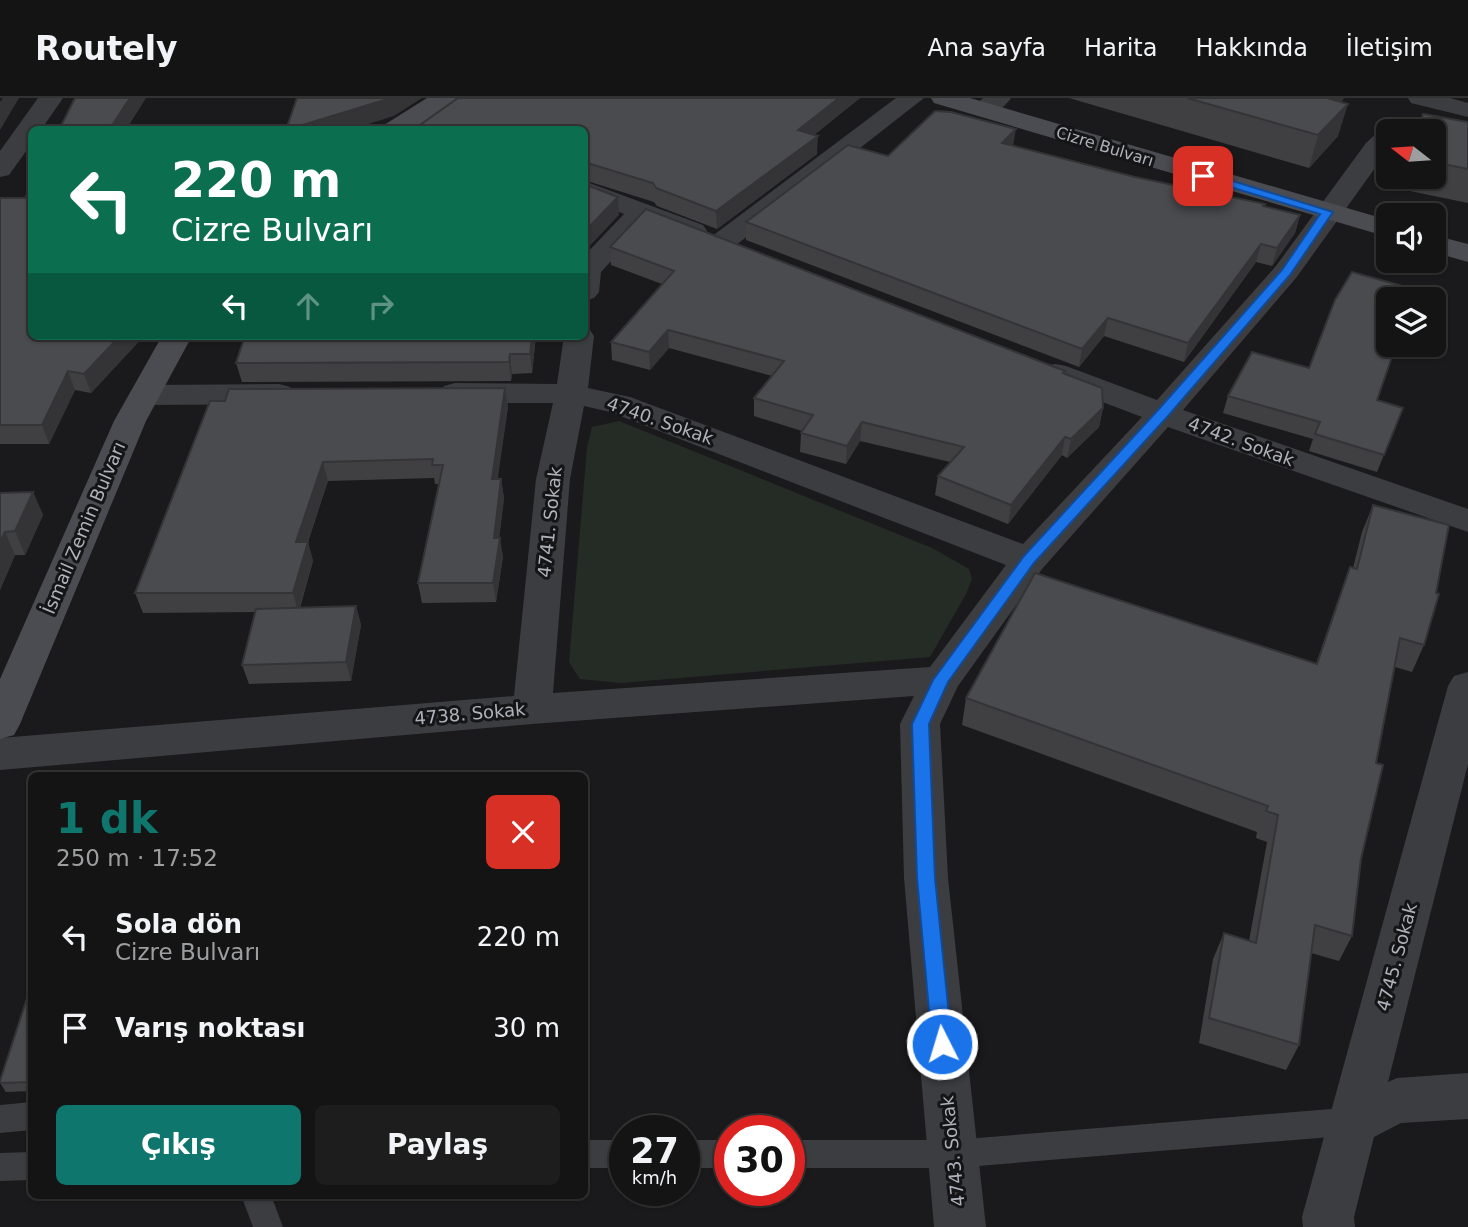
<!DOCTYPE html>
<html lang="tr">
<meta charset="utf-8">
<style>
:root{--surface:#141415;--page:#1d1d1e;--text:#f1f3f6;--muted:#9d9ea0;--line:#333334;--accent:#0f766e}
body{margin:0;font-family:"DejaVu Sans",sans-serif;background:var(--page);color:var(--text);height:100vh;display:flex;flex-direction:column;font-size:26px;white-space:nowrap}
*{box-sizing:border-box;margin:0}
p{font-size:23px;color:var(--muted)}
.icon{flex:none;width:38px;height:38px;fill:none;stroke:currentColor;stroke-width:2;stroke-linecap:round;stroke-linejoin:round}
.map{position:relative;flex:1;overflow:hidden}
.details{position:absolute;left:28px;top:674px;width:560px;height:427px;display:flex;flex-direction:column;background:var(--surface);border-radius:10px;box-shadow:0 2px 5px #0004,0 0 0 2px var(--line)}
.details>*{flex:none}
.guide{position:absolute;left:28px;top:28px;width:560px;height:214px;border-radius:10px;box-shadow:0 2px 5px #0004,0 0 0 2px var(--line);background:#0b6e4f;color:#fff;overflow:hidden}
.needle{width:46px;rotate:287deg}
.controls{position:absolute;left:1376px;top:21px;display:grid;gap:14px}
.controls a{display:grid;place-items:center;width:70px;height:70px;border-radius:10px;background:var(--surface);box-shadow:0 2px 5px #0004,0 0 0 2px var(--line);font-size:35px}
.speed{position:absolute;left:609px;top:1017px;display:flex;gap:14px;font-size:35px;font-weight:700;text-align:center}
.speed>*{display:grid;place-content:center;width:91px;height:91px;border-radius:50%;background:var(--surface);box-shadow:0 2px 5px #0004,0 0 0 2px var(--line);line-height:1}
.speed small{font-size:18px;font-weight:400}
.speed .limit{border:10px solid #d22;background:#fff;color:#111}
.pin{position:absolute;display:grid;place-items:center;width:60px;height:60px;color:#fff;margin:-30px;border-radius:14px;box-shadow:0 4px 10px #0006}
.me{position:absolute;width:77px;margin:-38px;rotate:355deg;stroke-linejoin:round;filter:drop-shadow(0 0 5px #0008)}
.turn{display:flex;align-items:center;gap:24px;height:147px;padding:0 28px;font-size:32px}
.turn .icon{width:91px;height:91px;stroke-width:2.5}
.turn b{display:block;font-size:49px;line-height:60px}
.lanes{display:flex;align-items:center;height:66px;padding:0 28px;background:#0003;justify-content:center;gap:35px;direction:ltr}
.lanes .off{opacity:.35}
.round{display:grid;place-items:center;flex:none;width:74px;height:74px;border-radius:10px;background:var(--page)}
.headline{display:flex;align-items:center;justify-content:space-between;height:119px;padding:0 28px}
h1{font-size:42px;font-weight:600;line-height:52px;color:var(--accent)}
.button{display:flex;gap:14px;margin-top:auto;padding:14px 28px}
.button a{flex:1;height:80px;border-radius:10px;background:var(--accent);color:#fff;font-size:28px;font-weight:600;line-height:80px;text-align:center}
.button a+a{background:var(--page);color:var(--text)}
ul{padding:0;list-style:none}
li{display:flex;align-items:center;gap:21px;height:91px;padding:0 28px}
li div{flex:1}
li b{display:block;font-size:26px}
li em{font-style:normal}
header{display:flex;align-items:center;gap:42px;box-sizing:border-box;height:98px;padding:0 35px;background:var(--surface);border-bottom:2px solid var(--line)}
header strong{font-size:33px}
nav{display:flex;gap:38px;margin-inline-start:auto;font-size:24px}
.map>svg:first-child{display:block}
.green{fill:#252c26}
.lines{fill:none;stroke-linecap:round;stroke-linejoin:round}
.lane{fill:#3c3d41;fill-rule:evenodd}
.street{fill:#3c3d41;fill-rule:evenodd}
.secondary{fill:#4a4c51;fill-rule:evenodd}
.wall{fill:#404043}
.shaded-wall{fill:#343437}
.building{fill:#4a4b4e;stroke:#343437;stroke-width:2}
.route{fill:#1a73e8;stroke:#114b97;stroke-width:2}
.labels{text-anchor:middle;stroke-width:6;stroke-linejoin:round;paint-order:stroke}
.far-street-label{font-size:16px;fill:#aeb2ba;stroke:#151517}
.street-label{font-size:18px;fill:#aeb2ba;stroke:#151517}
</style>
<header>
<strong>Routely</strong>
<nav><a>Ana sayfa</a><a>Harita</a><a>Hakkında</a><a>İletişim</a></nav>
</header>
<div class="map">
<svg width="1468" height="1129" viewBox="0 0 1468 1129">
<rect width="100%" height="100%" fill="#1a1a1c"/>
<!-- green -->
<polygon class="green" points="619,323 932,450 969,471 972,481 966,496 930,559 620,585 580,581 569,564 587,349 592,329"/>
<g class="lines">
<!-- lane -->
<g class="lane">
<polygon points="32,1004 32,1032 0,1035 0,1007"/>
<polygon points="1355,1009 1365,1013 1370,1023 1365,1033 1355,1037 953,1070 789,1070 789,1042 953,1042"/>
<rect x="584" y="1042" width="41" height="28"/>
<rect x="684" y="1042" width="46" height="28"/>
<polygon points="32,1054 32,1082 0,1083 0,1055"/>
<polygon points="241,1097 271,1097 283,1129 253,1129"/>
</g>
<!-- street -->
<g class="street">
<polygon points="38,0 63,0 41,32 32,32 32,45 9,77 0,79 0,53"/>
<polygon points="896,0 924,0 731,151 721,153 711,151 707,145 711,139"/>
<path d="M983,0H1011C1003,12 989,20 974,16L971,11Z"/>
<polygon points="1408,0 1450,0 1468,5 1468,19 1411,5"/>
<path d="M1388,30L1398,33H1388V52L1296,180L1183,312L1468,411V434L1168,329L1042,471L958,588L940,626L948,780L986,1129H934L904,780L900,626L914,598L532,626L0,672V640L514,598L536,381L553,305H455L444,302L439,295L444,288L455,285L557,286L564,238H584V230L590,232L594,238L588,290L630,299L1023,446L1142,319L1044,282L1039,275L1044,268L1055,266L1066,268L1157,302L1276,168L1366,45L1379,33ZM584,308L610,314L1006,467L930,569L553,595L570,381Z"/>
<polygon points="584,83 703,127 707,133 703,139 693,141 683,139 646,125 601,174 599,194 594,200 584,203 584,158 624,116 584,101"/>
<polygon points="279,286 290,289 295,296 290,303 279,306 145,307 134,304 129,297 134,290 145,287"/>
<polygon points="1468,574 1468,666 1388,984 1397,980 1468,975 1468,1021 1401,1025 1374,1039 1354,1119 1355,1129 1303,1129 1302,1119 1448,588 1454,578"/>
</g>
<!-- secondary -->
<g class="secondary">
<polygon points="427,0 456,0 453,5 411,32 381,32 384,27"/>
<polygon points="931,0 970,0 1388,122 1388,139 934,5"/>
<polygon points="1433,137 1468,146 1468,164 1433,154"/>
<polygon points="162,238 192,238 146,323 20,626 14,637 0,641 0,581 114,323"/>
</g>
</g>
<!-- wall -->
<g class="wall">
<polygon points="458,0 860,0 814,37 817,56 717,131 657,108 654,104 584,82 584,32"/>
<polygon points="1069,0 1344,0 1341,4 1338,38 1309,70"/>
<polygon points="1423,16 1468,24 1468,105 1400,91 1404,79 1433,79 1433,33 1418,33"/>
<polygon points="1013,48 1135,79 1300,117 1295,135 1272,168 1256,164 1184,264 1104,238 1079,269 746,142 746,124"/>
<polygon points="0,100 25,100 144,238 91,295 75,292 49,346 0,346"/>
<polygon points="610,149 1064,275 1103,310 1099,329 1067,360 1062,357 1008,426 935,397 938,378 950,364 860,343 846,366 800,354 801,335 802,333 754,318 754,300 772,278 669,250 650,272 612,262 611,244 662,186 611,167"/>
<polygon points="1388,201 1377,302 1403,310 1377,374 1309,353 1313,341 1223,315 1228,298 1309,270"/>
<polygon points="245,238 536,238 532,275 512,276 511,283 242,284 236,265"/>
<polygon points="505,290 508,309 497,381 501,381 504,400 499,440 503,459 496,504 422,505 418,485 439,386 435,386 434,380 328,383 308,444 313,463 300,510 356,508 361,527 351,583 249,586 242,567 256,514 143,515 135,495 210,303"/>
<polygon points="33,394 43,417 25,457 15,457 0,492 0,395"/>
<polygon points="1373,407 1424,547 1412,574 1395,569 1376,665 1361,761 1352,838 1339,863 1311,855 1299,947 1286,972 1199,945 1213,861 1224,835 1249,843 1267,744 1256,740 1257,734 962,627 966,600 1316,566 1340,496 1350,469 1353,470 1362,434"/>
<polygon points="32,885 32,993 6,994 0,985 0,983"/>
</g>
<!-- shaded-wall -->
<g class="shaded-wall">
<polygon points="3,0 19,0 0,32 0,4"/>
<polygon points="130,0 146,0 126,32 109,32"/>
<polygon points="391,0 422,0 394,18 349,32 287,32"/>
<polygon points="839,0 860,0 797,50 798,32"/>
<polygon points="1326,0 1344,0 1316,32"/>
<polygon points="1348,6 1338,38 1309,70 1318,37"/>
<polygon points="1016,31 1013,48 1002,45"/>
<polygon points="818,38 817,56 717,131 716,113"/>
<polygon points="618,99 619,117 584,154 584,134"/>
<polygon points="1300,117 1295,135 1272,168 1277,150"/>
<polygon points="1261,146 1256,164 1184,264 1188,245"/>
<polygon points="1108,220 1104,238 1079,269 1082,251"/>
<polygon points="668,232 669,250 650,272 649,254"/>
<polygon points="120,238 144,238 91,295 84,276"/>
<polygon points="532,238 536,238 532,275 530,256"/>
<polygon points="510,256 512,276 511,283 509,264"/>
<polygon points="68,273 75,292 49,346 42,327"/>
<polygon points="505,290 508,309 495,400 492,381"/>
<polygon points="1103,310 1099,329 1067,360 1071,341"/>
<polygon points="862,324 860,343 846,366 847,348"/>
<polygon points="1065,339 1062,357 1008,426 1011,407"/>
<polygon points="323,364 328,383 301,463 296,444"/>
<polygon points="501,381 504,400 497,459 494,440"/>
<polygon points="33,394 43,417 25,457 15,433"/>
<polygon points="5,434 15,457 0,492 0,444"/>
<polygon points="500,440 503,459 496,504 493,485"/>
<polygon points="308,444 313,463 298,514 293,495"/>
<polygon points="356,508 361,527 351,583 346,564"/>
</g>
<!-- building -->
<g class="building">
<polygon points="75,0 130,0 109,32 59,32"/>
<polygon points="297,0 391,0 286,32"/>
<polygon points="458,0 839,0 798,32 818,38 716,113 656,90 653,85 584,64 584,32 413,32"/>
<polygon points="1187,0 1327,0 1348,6 1318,37"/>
<polygon points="935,13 951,14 1016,31 1002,45 1135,79 1265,106 1263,108 1300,117 1277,150 1261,146 1188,245 1108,220 1082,251 746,124 848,47 888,58"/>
<polygon points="1423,16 1468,24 1468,71 1433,64 1433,33 1419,33"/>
<polygon points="584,86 618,99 584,134"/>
<polygon points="32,87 32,238 120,238 84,276 68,273 42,327 0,327 0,100 25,100"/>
<polygon points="646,111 1065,273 1063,275 1102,290 1103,310 1071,341 1065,339 1011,407 938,378 964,349 862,324 847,348 801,335 813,317 754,300 784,263 668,232 649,254 611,244 674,173 610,149"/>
<polygon points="1352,174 1420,193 1416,201 1388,201 1388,247 1396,247 1377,302 1403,310 1384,357 1315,336 1320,324 1228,298 1252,254 1309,270 1335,202"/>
<polygon points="245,238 532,238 530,256 510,256 509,264 236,265"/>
<polygon points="505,290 492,381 501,381 494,440 500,440 493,485 418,485 443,367 432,367 433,361 323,364 296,444 308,444 293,495 135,495 210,303 225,303 229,291"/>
<polygon points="33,394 15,433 5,434 0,444 0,395"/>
<polygon points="1373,407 1449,427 1436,495 1439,496 1424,547 1400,540 1376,665 1383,667 1361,761 1352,838 1315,827 1299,947 1209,920 1224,835 1256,845 1278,717 1266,713 1268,708 966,600 1035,475 1317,566 1350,469 1357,471"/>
<polygon points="356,508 346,564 242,567 256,511"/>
<polygon points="32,885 32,984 0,985 0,983"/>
</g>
<!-- route -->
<polygon class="route" points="1200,75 1207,75 1333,114 1290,177 1168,318 1034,465 948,584 929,626 935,780 952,946 949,952 942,955 935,952 932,946 917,780 912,626 933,582 1024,458 1158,312 1282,172 1320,116 1200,80"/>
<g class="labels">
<!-- far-street labels -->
<g class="far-street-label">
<text transform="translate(1105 48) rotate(17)" y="6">Cizre Bulvarı</text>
</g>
<!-- street labels -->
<g class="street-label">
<text transform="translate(660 323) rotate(19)" y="6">4740. Sokak</text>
<text transform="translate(1241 344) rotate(20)" y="6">4742. Sokak</text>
<text transform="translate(550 424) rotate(-84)" y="6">4741. Sokak</text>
<text transform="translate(84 430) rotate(-67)" y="6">İsmail Zemin Bulvarı</text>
<text transform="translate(470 616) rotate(-5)" y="6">4738. Sokak</text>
<text transform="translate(1397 859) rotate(-75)" y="6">4745. Sokak</text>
<text transform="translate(953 1053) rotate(-96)" y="6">4743. Sokak</text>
</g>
</g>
</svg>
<div class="controls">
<a><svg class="needle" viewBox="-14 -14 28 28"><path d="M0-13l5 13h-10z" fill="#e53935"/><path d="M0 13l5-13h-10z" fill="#9d9ea0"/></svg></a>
<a><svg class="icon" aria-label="sound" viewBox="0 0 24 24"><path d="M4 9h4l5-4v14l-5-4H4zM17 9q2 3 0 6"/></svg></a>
<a><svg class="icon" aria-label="layers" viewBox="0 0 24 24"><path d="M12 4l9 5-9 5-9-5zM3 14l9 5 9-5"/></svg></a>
</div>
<div class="speed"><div>27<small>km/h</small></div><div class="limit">30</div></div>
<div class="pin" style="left:1203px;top:78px;background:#d93025"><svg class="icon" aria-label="arrive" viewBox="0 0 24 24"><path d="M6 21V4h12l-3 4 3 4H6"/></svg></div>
<svg class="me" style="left:942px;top:946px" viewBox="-20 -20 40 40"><circle r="17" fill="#1a73e8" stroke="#fff" stroke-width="3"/><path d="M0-11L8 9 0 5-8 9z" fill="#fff"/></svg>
<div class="guide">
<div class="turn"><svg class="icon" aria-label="left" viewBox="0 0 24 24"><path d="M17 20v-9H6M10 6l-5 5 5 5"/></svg><div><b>220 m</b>Cizre Bulvarı</div></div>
<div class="lanes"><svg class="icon" aria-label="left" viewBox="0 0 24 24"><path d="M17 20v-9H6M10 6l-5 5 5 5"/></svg><svg class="icon off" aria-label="ahead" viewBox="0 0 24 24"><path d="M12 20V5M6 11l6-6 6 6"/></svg><svg class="icon off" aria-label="right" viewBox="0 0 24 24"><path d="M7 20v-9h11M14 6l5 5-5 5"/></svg></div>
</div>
<section class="details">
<div class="headline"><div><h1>1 dk</h1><p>250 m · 17:52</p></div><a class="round" style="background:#d93025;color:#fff"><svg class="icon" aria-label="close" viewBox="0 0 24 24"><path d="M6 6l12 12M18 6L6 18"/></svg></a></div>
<ul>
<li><svg class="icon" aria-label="left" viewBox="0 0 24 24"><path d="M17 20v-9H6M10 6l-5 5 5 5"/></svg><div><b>Sola dön</b><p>Cizre Bulvarı</p></div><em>220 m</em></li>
<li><svg class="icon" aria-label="arrive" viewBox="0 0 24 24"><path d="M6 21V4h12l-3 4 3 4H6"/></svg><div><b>Varış noktası</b></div><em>30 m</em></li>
</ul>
<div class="button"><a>Çıkış</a><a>Paylaş</a></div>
</section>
</div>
